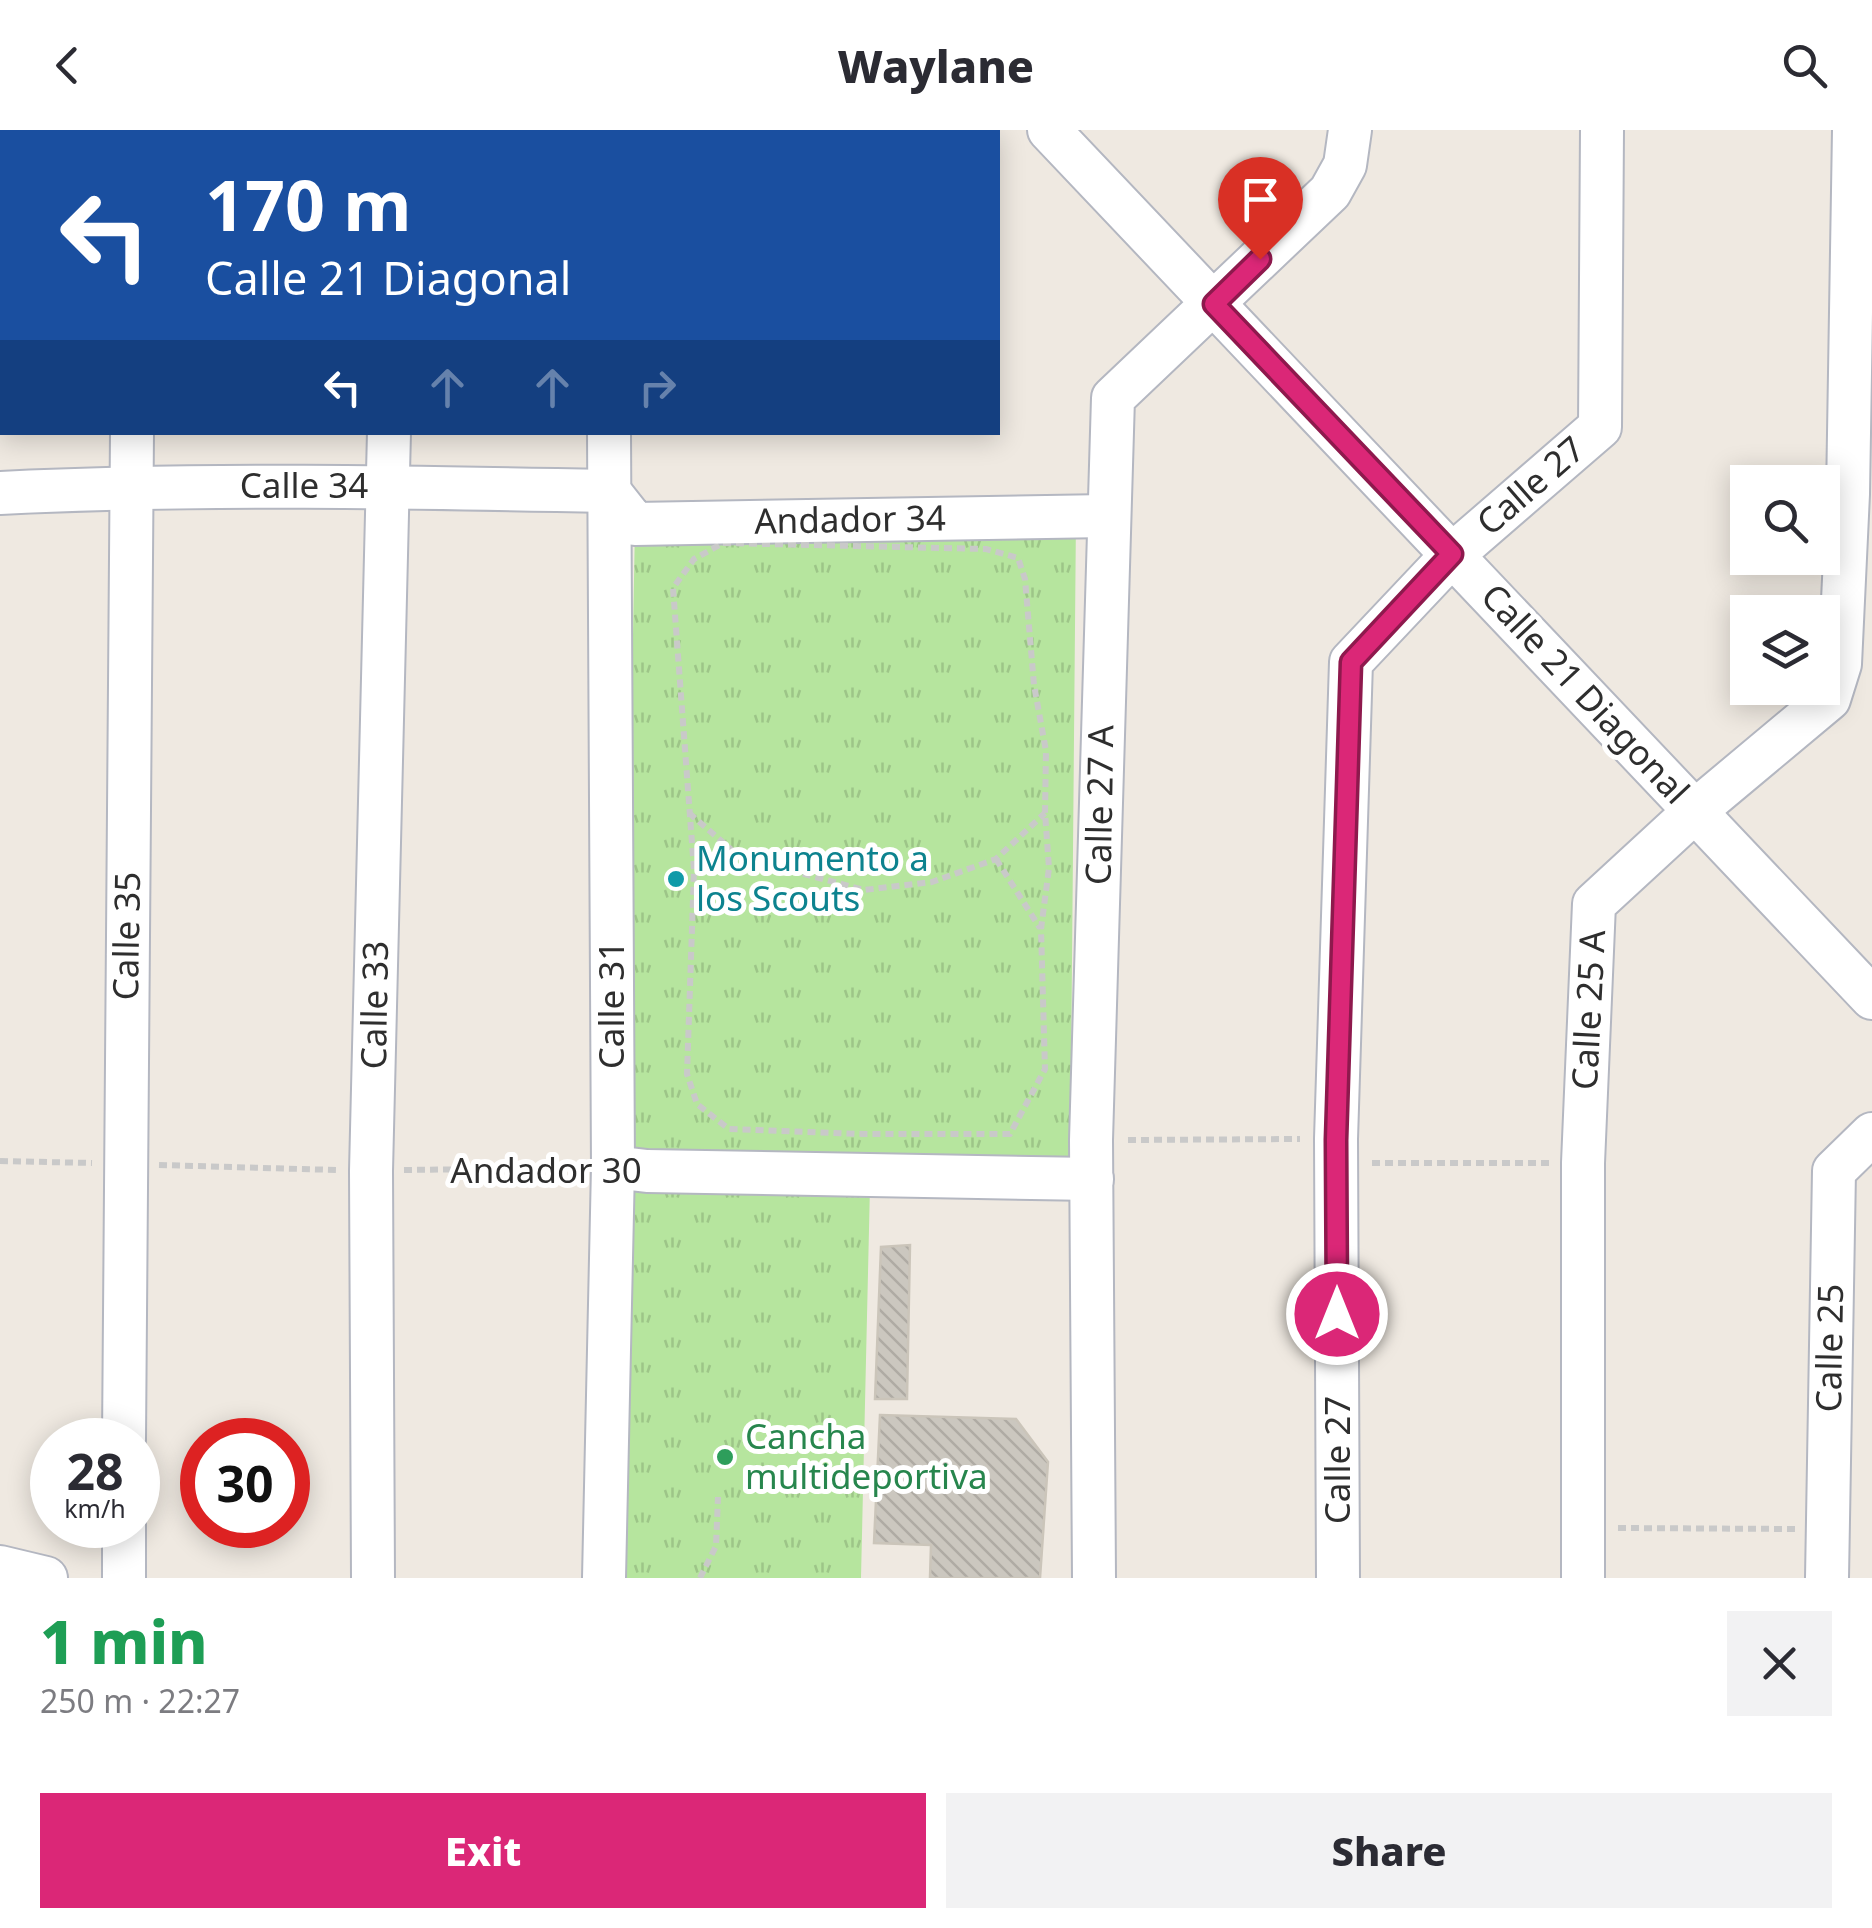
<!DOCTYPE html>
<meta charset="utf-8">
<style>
:root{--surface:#fff;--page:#f2f2f3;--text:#2b2b33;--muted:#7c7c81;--accent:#db2777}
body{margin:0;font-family:"Noto Sans",sans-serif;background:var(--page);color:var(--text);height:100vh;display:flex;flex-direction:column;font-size:38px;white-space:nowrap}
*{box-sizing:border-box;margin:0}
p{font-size:32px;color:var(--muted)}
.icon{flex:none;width:55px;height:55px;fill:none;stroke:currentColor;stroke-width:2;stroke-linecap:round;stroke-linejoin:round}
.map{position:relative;height:1448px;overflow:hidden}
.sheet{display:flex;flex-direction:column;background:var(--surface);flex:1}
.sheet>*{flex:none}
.top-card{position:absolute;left:0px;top:0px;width:1000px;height:305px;box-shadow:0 5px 25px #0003;background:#1a4fa0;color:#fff;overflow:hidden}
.controls{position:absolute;left:1730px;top:335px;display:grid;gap:20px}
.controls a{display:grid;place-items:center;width:110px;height:110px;border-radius:0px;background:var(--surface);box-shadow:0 5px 25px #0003;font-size:50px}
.speed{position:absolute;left:30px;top:1288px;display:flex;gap:20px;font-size:50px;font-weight:700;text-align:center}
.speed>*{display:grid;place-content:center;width:130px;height:130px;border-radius:50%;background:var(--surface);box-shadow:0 5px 25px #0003;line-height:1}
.speed small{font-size:25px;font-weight:400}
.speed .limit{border:15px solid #d22;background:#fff;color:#111}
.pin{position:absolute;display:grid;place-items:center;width:85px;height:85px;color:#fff;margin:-102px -42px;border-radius:50% 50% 50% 0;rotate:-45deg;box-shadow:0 0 10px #0007}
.pin .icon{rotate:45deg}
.me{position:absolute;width:110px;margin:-55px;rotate:0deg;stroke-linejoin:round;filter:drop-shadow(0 0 8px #0008)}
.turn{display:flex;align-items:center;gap:35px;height:210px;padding:0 40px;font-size:45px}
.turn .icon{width:130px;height:130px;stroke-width:2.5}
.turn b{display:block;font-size:70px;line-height:85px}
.lanes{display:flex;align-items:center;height:95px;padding:0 40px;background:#0003;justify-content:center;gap:50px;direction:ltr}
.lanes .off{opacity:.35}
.round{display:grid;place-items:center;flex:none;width:105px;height:105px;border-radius:0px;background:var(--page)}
.head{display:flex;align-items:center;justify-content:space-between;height:170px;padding:0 40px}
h1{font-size:60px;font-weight:800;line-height:75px;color:#1e9e55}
.cta{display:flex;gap:20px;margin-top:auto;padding:20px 40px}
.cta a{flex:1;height:115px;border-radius:0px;background:var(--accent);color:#fff;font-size:40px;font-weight:800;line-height:115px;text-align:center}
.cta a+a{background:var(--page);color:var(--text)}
header{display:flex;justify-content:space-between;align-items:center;height:130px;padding:0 40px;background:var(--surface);font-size:45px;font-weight:800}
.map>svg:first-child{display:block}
.grass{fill:url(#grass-tufts)}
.building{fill:url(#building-back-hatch);stroke:#cbc5ba;stroke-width:2.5}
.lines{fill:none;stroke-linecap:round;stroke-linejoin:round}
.minor-casing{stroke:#b4b7c1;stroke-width:46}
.path{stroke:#c9c9c9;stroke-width:6;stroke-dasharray:8 5;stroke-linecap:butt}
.minor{stroke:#fff;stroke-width:42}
.route-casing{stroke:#8e194d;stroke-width:25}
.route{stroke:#db2777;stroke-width:18}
.culture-dot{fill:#0f9aa8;stroke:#fff;stroke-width:4}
.leisure-dot{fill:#2e9e5b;stroke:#fff;stroke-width:4}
.labels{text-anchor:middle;stroke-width:10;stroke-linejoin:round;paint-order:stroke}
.street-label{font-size:35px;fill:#2e2e2e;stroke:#fff}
.culture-label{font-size:35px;fill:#0d838f;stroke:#fff;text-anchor:start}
.leisure-label{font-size:35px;fill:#27864d;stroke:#fff;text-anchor:start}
</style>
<header><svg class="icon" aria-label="back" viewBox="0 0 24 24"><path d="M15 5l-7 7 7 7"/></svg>Waylane<svg class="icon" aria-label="search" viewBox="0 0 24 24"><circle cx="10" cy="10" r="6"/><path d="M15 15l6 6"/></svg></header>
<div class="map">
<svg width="1872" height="1448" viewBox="0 0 1872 1448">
<defs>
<pattern id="grass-tufts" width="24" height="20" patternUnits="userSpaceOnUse" patternTransform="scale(2.5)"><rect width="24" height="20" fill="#b6e59e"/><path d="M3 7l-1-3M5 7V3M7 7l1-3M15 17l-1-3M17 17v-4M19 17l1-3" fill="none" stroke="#9dc588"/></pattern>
<pattern id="building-back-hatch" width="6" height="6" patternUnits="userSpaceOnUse" patternTransform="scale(2.5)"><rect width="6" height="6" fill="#cbc7bf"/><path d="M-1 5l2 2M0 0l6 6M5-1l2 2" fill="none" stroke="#afaba4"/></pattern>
</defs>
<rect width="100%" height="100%" fill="#efe9e1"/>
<!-- grass -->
<polygon class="grass" points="1076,386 1070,1056 870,1056 861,1448 612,1448 623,1055 635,394"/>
<!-- building -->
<g class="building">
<polygon points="910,1115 907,1269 875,1269 881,1117"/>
<polygon points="880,1285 1016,1289 1048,1332 1040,1448 930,1448 931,1415 874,1413"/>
</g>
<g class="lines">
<defs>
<g id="minor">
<polyline points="1049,0 1872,868"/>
<polyline points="135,2 135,0"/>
<polyline points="395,2 395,0"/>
<polyline points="614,2 614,0"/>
<path d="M0,363C203,353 406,357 609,361L635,394L1107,386"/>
<polyline points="613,1037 647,1041 1092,1049"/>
<polyline points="124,1310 132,302"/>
<polyline points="0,1437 46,1448"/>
<polyline points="124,1448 124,1395"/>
<polyline points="373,1448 371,1041 389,302"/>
<polyline points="604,1448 613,1037 609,302"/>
<polyline points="1094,1448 1091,1010 1113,268 1330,62 1345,35 1350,0"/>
<polyline points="1338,1448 1336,1009 1351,532 1452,425 1600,297 1602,0"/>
<polyline points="1583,1448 1583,1033 1594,774 1695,681 1829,569 1840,534 1848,364 1854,0"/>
<polyline points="1827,1448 1834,1041 1872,1004"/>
</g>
</defs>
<!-- minor casing -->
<use href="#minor" class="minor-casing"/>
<!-- path -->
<g class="path">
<polygon points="723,413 986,419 1018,428 1025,449 1034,555 1046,621 1045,683 1049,738 1041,799 1045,939 1010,1004 863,1004 729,999 697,974 687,944 694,740 673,458 694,429"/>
<polyline points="689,683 740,727 708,731 694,740"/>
<polyline points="740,727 864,760 932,752 996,729 1045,683"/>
<polyline points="996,729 1040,798"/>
<polyline points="1128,1010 1300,1009"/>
<polyline points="0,1031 92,1033"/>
<polyline points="1372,1033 1550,1033"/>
<polyline points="159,1035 337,1040"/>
<polyline points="404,1040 577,1038"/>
<polyline points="1618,1398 1795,1399"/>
<polyline points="700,1448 716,1416 718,1367"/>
</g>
<!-- minor -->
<use href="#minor" class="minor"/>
</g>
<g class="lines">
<defs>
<polyline id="route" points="1260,129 1214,174 1452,424 1351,532 1336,1010 1337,1184"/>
</defs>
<!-- route casing -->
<use href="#route" class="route-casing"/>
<!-- route -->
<use href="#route" class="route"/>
</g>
<!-- markers -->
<circle class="culture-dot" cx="676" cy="749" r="10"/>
<circle class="leisure-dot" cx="725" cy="1327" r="10"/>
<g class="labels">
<!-- street labels -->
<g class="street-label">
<text x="304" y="368">Calle 34</text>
<text transform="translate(1531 356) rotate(-41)" y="12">Calle 27</text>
<text transform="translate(850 390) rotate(-1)" y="12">Andador 34</text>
<text transform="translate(1585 564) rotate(47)" y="12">Calle 21 Diagonal</text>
<text transform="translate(1100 675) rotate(-89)" y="12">Calle 27 A</text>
<text transform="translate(127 806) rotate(-89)" y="12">Calle 35</text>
<text transform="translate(375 875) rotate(-89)" y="12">Calle 33</text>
<text transform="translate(612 875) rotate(-90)" y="12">Calle 31</text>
<text transform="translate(1589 880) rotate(-87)" y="12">Calle 25 A</text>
<text x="546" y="1053">Andador 30</text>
<text transform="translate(1830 1218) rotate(-89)" y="12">Calle 25</text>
<text transform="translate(1338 1330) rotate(-90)" y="12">Calle 27</text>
</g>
<!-- culture labels -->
<g class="culture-label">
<text x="696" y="741">Monumento a<tspan x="696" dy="40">los Scouts</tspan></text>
</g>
<!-- leisure labels -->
<g class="leisure-label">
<text x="745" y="1319">Cancha<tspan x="745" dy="40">multideportiva</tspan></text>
</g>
</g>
</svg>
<div class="controls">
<a><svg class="icon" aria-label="search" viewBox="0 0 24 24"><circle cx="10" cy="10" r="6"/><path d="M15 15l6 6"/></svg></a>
<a><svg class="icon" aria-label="layers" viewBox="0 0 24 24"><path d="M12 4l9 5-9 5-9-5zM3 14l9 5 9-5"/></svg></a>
</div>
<div class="speed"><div>28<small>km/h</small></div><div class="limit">30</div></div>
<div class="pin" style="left:1260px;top:129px;background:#d93025"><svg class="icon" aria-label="arrive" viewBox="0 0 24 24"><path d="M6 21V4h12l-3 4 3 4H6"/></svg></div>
<svg class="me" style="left:1337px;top:1184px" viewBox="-20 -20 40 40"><circle r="17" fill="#db2777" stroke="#fff" stroke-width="3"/><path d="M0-11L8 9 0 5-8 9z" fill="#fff"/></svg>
<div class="top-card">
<div class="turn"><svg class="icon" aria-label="left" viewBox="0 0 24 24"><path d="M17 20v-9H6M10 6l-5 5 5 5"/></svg><div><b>170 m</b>Calle 21 Diagonal</div></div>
<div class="lanes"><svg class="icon" aria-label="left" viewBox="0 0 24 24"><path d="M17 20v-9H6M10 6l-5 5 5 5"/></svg><svg class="icon off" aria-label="ahead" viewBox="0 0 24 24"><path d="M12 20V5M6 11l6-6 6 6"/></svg><svg class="icon off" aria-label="ahead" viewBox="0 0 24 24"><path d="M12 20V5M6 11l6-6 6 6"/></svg><svg class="icon off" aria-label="right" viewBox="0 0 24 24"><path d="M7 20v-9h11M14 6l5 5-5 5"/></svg></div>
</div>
</div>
<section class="sheet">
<div class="head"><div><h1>1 min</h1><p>250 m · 22:27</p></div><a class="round"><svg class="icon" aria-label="close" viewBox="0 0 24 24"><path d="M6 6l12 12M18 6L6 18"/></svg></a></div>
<div class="cta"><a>Exit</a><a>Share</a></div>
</section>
